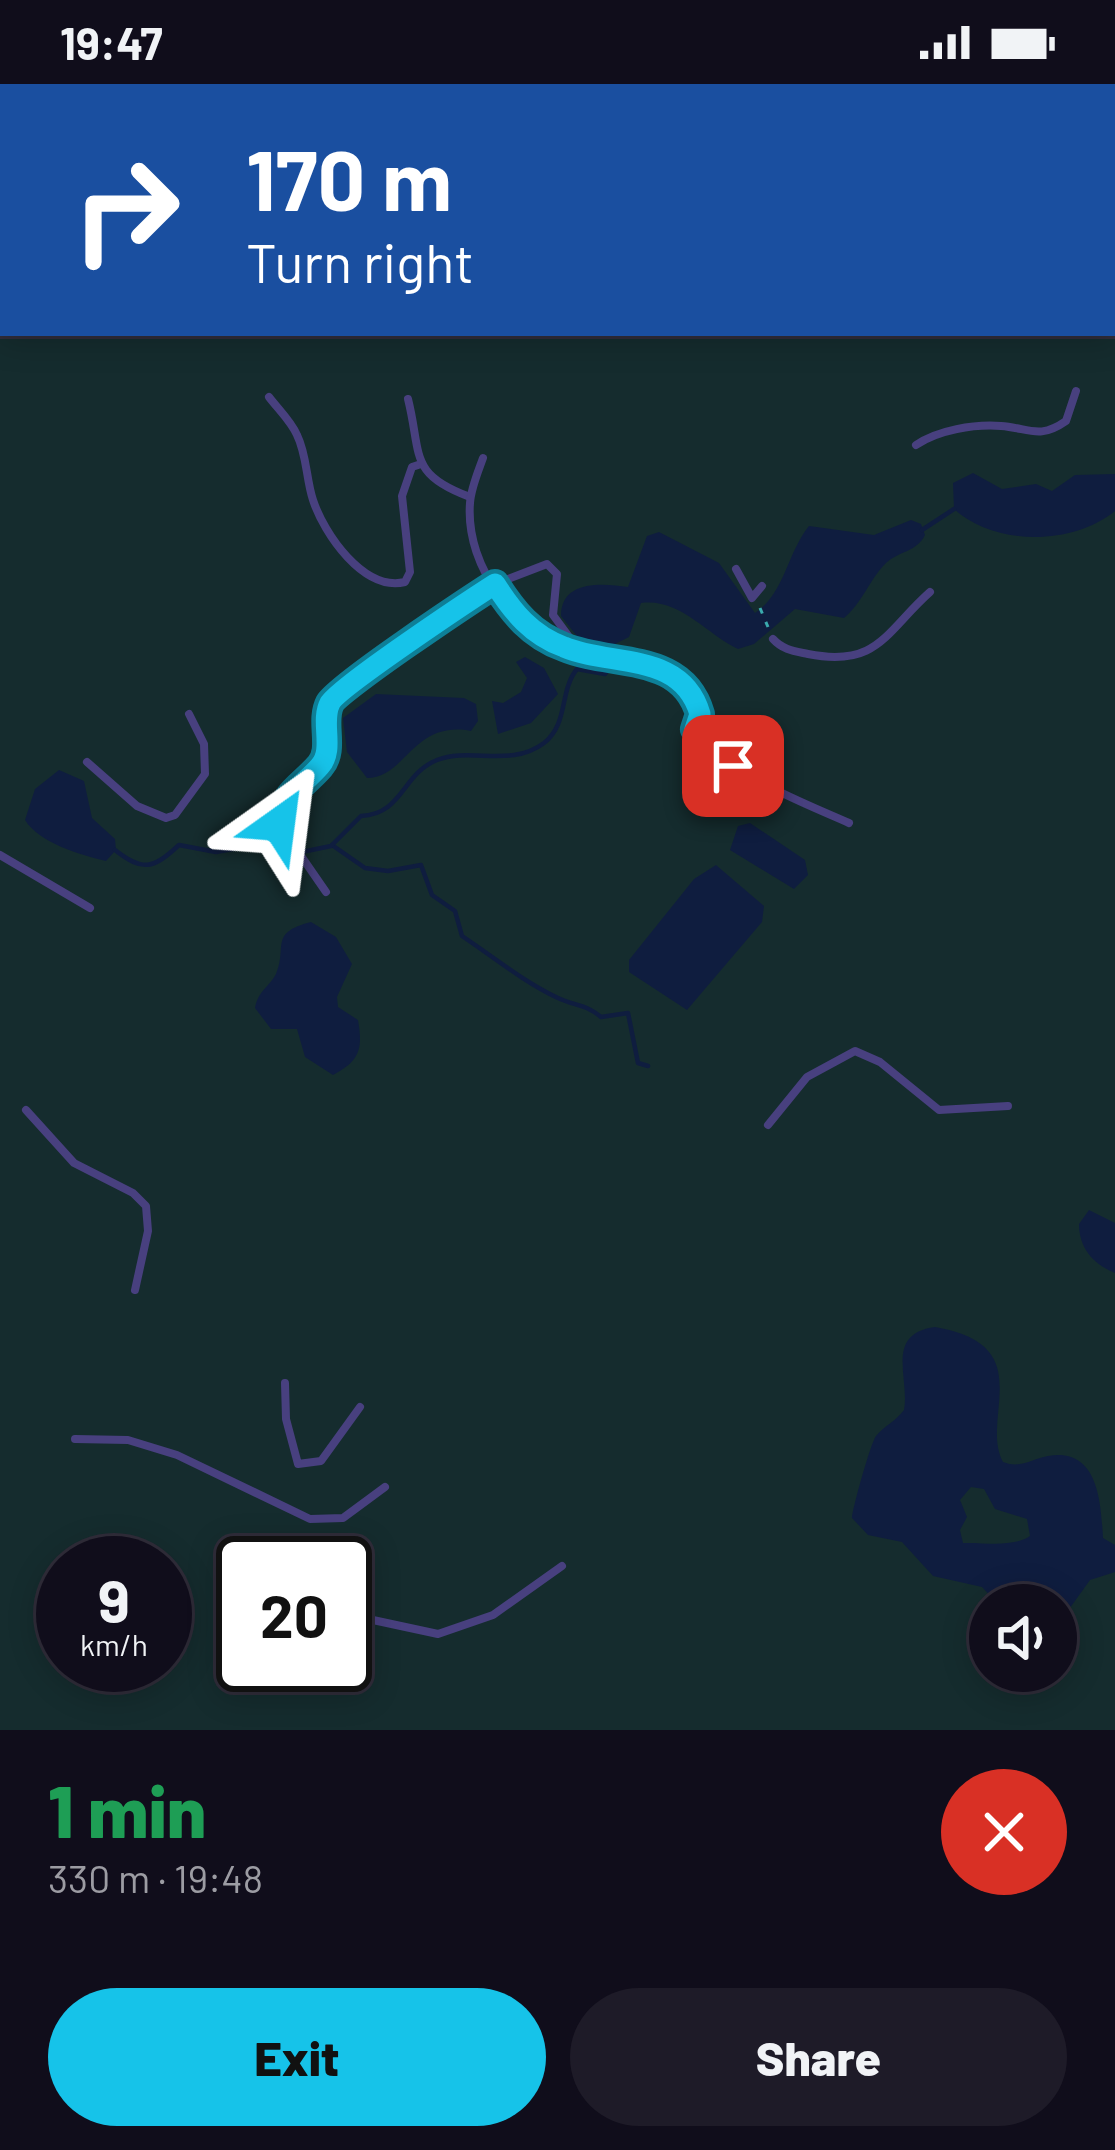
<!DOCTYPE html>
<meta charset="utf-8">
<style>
:root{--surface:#100d1b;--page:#1e1b28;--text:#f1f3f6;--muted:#9c9ca3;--line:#302d3a;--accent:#16c3e9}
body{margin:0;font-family:Barlow,sans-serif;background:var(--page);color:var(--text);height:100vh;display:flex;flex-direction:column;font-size:45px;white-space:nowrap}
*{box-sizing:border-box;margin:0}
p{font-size:39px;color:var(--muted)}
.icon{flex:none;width:66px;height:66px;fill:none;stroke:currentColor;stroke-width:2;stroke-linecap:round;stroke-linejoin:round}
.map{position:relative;height:1646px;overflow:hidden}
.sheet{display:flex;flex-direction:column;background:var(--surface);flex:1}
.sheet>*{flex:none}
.banner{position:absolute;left:0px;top:0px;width:1116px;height:252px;box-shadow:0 6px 30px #0003,0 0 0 3px var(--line);background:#1a4fa0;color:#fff;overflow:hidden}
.fabs{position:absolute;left:969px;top:1500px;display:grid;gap:24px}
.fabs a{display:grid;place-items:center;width:108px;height:108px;border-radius:50%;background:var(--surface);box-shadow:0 6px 30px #0003,0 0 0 3px var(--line);font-size:60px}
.speed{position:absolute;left:36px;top:1452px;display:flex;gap:24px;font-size:60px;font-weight:700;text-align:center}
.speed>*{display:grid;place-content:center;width:156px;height:156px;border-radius:50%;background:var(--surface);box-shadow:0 6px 30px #0003,0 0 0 3px var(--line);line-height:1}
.speed small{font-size:30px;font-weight:400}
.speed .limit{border:6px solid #111;border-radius:18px;background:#fff;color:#111}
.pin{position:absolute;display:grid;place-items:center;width:102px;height:102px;color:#fff;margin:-51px;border-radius:24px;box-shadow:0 6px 18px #0006}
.me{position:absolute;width:132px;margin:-66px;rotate:31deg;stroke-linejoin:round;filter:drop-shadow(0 0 9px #0008)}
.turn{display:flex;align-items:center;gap:42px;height:252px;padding:0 48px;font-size:54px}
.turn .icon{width:156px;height:156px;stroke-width:2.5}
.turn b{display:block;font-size:84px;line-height:102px}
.round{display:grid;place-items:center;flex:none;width:126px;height:126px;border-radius:63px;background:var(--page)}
.overview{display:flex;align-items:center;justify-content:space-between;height:204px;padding:0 48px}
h1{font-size:72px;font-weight:800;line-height:90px;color:#1e9e55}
.action{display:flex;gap:24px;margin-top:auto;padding:24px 48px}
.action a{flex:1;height:138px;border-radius:72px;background:var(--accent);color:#111;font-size:48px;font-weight:800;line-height:138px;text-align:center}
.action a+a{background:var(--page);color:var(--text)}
.status{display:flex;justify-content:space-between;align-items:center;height:84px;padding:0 60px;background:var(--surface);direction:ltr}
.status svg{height:33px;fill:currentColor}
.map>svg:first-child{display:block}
.green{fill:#152c2e;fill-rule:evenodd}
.water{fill:#0f1d3f;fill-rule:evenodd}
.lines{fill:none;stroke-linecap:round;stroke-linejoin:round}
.stream{stroke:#0f1d3f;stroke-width:4.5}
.path{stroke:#3baaad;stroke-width:3;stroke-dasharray:6 9;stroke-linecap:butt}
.lane{stroke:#48407f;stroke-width:8}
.route-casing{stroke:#0e7f97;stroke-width:30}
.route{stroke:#16c3e9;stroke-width:21}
</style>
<div class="status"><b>19:47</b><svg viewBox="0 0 49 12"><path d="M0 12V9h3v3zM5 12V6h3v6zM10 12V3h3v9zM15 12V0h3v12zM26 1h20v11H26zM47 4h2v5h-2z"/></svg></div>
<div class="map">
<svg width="1115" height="1646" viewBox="0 0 1115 1646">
<rect width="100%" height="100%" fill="#161124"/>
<!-- green -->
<path class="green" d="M0,0L839,3H3V249H1113L1115,176V1646H0ZM63,1479H165V1581H63ZM243,1479H345V1581H243ZM990,1521H1056V1587H990Z"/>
<!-- water -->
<g class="water">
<path d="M973,389L1002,405L1036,400L1052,407L1075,391L1115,390V427C1072,462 995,462 954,425L953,399Z"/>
<path d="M911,436L921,440L925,451C917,468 899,467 886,479C869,496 863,518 844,534L795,525L754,560L738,565C705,549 680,514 641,519L629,553L603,566L584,561L561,532C561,496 602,499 628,503L647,452L659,448L719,479L755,529C785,509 787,469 809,442L874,451Z"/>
<polygon points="525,573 544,584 558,610 531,639 498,650 492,617 503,619 521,608 527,594 516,578"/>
<path d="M376,610L464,614L476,620L478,637L471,647C413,636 406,694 367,694L347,668L343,634Z"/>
<path d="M59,686L84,697L92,734L115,755L116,766L106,777C81,771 39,759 25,736L35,705Z"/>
<polygon points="750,739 805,776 808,791 794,805 730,766 738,742"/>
<polygon points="716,781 764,822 762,838 687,926 629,888 629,876 694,795"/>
<path d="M311,838L336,853L352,880L337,913L338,923L358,936C363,965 360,977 333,991L305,973L297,945H271L255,924C258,907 269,903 276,890C288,863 268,849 311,838Z"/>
<path d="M1089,1126L1115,1139V1189C1093,1180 1079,1164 1079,1140Z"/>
<path d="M935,1243C1041,1261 979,1334 1003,1378C1021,1385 1031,1375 1048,1372C1099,1363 1101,1420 1103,1454L1115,1461V1488L1090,1496L1062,1535L1056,1538V1521H999L982,1503L933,1492L902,1458L868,1451L852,1434C852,1426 871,1358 876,1352C884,1342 896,1337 904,1326C910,1294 884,1250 935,1243ZM971,1403L984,1405L995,1425L1027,1435L1030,1452C1013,1464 983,1458 963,1459L960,1446L967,1433L960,1416Z"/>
</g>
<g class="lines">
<!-- stream -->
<g class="stream">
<polyline points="922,446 954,425"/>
<path d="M332,761L365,784L388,787L421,781L432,811L455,827L462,852C492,872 524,898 558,914C575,922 586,920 601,933L628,929L638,979L648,982"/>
<path d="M115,766C143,788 153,785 179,761L216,768L255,761L285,768"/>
<path d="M302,768L331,762L361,732C403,730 402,690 437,676C471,663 511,684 544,659C569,639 559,607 577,585L605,590L613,577"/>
</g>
<!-- path -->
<polyline class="path" points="760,524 768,543"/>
<!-- lane -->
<g class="lane">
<path d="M269,313C278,325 291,337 297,351C307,371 306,395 313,416C324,450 364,508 405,498L410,488L402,412L412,383L418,381"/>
<path d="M408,315C422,371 408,390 470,413"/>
<path d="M916,361C938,346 974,340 1001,342C1029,344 1039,356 1066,337L1076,307"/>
<path d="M483,374C478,388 471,404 470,419C465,485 518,551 580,568"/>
<polyline points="736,485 752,514 762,502"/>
<path d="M773,555C783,566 794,567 808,570C878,584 886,547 930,508"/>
<polyline points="87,678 137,722 166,734 175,731 205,690 204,660 189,630"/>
<polyline points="0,771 90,824"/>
<path d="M326,808L279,740C283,708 306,699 324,677L326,633L336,611L495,500L547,480L557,490L553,531L581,569C626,575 685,578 699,630L695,645C733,693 795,715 849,739"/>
<polyline points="26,1026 74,1079 133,1109 146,1122 148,1147 135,1206"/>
<polyline points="768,1041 807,993 855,967 880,978 939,1026 1008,1022"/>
<polyline points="285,1299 286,1335 298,1380 321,1377 360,1323"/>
<polyline points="75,1355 128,1356 177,1371 310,1435 343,1434 385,1403"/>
<polyline points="345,1530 438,1550 493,1531 562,1482"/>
<polyline points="239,1561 243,1556"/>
</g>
</g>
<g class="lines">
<defs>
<path id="route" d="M279,740C283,709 302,703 320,682C335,665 320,638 330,619C339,603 470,516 495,500C513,528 531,551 564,563C611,583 682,567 700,630L695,645L733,682"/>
</defs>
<!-- route casing -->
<use href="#route" class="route-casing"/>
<!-- route -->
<use href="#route" class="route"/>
</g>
</svg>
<div class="fabs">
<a><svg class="icon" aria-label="sound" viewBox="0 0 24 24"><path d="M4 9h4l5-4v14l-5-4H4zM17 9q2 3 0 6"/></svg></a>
</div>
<div class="speed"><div>9<small>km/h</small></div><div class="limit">20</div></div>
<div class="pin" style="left:733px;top:682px;background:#d93025"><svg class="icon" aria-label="arrive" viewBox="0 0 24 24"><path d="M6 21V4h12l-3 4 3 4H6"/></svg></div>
<svg class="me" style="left:279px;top:740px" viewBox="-20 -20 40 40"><path d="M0-17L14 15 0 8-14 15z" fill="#16c3e9" stroke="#fff" stroke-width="4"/></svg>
<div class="banner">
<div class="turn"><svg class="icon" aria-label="right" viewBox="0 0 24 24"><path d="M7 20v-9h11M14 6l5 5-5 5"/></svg><div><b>170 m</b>Turn right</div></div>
</div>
</div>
<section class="sheet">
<div class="overview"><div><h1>1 min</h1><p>330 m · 19:48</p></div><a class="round" style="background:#d93025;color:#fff"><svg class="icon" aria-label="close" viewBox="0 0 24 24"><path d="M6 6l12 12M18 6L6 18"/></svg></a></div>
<div class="action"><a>Exit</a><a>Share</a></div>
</section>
